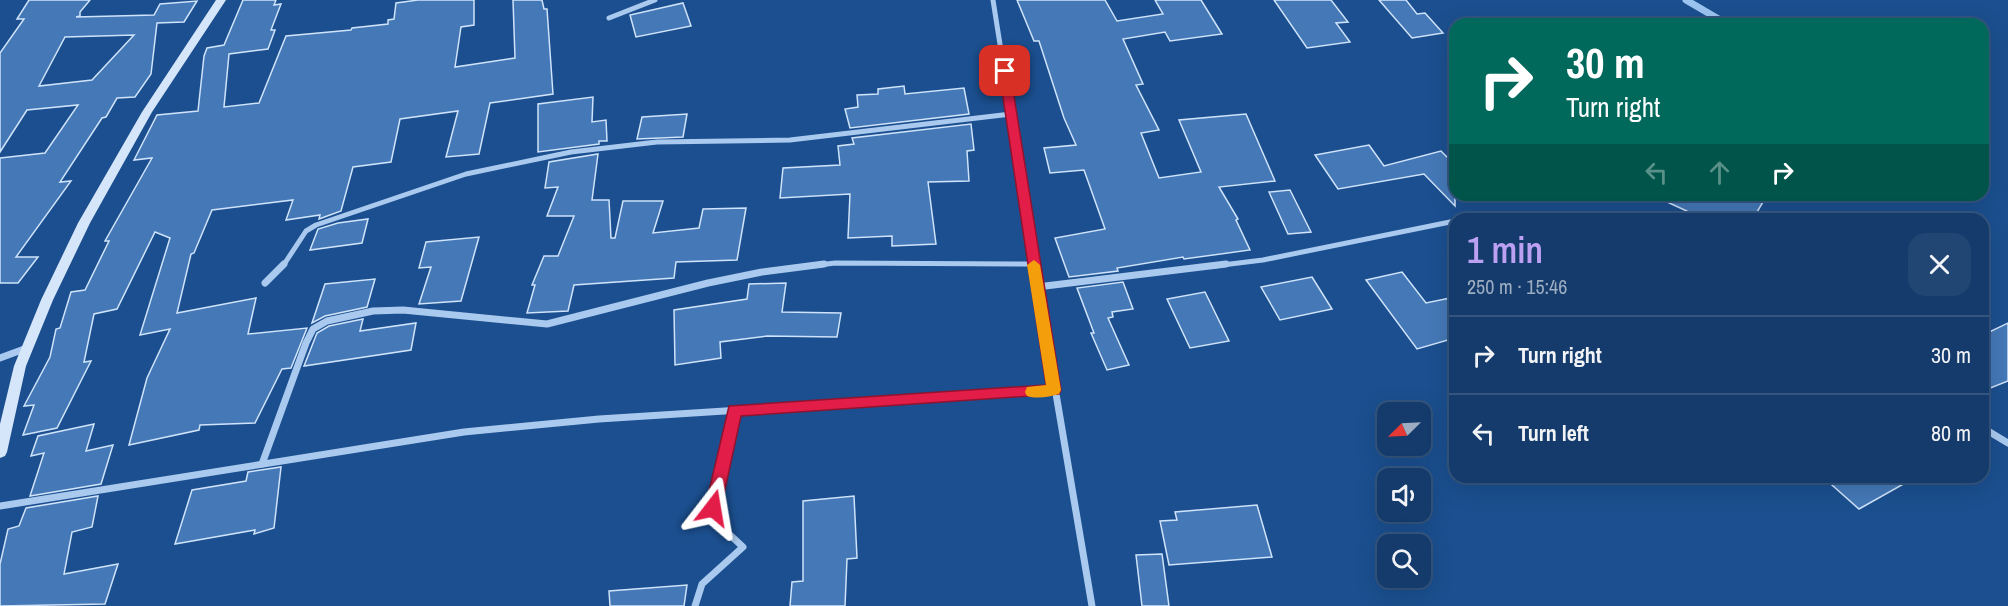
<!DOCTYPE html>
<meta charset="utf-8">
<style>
:root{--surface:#143b6b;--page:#214673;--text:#f1f3f6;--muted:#9dadc1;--line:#33557e;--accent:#bca0f2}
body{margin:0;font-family:"Archivo Narrow",sans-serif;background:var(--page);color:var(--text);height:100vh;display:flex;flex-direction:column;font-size:22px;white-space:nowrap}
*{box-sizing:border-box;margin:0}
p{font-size:20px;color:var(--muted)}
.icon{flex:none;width:33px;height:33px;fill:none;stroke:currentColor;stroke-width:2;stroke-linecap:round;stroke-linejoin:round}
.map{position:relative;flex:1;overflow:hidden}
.details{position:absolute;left:1449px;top:213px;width:540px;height:270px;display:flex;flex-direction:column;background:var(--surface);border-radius:18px;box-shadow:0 6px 24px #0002,0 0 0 2px var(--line)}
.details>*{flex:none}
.top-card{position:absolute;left:1449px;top:18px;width:540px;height:183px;border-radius:18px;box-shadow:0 6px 24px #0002,0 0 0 2px var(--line);background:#00695c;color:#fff;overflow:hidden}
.needle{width:39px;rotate:246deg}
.tools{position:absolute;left:1377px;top:402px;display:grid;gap:12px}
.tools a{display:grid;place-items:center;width:54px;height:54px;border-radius:12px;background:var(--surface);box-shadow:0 6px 24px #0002,0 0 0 2px var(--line);font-size:30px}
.pin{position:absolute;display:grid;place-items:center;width:51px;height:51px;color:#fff;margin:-26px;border-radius:12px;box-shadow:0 3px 9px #0006}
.me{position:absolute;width:66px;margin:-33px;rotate:14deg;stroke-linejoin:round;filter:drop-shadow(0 0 4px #0008)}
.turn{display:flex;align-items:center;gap:21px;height:126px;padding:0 18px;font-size:27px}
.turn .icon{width:78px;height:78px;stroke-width:2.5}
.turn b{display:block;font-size:42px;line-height:51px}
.lanes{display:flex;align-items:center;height:57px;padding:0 18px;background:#0003;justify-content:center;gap:30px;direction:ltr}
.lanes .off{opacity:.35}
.round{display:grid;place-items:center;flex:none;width:63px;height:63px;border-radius:18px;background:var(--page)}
.head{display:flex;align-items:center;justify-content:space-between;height:102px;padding:0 18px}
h1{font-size:36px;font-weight:600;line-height:45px;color:var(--accent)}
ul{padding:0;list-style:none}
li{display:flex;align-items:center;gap:18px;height:78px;padding:0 18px;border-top:2px solid var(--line)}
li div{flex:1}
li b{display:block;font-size:22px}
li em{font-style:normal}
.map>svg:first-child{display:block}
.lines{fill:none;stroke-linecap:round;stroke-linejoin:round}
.stream{stroke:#9cc4f0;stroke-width:7}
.building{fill:#4478b7;stroke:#cfe3fa;stroke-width:1.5;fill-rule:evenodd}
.street-far1{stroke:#a9c9ee;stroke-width:5}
.street{stroke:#a9c9ee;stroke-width:7}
.secondary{fill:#d6e6fa;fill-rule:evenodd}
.route{fill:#e11d48;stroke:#92132f;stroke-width:1.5}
.slow{fill:#f59e0b}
</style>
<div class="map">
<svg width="2008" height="606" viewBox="0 0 2008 606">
<rect width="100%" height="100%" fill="#1b4f8f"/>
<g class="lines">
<!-- stream -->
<polyline class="stream" points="1686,0 1727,24"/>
</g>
<!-- building -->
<g class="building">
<path d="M29,0H90L80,12V16L76,17L154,15L160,4L197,1L184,22L157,23L151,74L135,97L117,98L106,117L102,118L60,182L71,181L16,257H38L18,283H0V158L45,153L78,105L27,110L0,152V53L24,19H17ZM134,35L92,80L39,86L65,37Z"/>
<polygon points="243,0 276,0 274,5 281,4 271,30 275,30 268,49 229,54 224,107 259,103 286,36 351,30 352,28 388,24 388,20 394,19 396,3 418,0 474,0 474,25 461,27 455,67 515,58 513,0 542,0 544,9 547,9 553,94 490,103 479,154 446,157 458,111 400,119 391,162 353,167 341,211 319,219 320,215 286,220 293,200 212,210 194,253 191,254 177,313 256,298 248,334 307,328 291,368 282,369 255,423 200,425 199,430 129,445 147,378 170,329 140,335 170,238 155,232 117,309 94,314 84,362 91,361 57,428 23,435 34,405 24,406 50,357 56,329 60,328 71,292 85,290 109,241 105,241 152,158 134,160 157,115 198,111 204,56 207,48 224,45"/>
<polygon points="1017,0 1105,0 1117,21 1163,14 1155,0 1201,0 1222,34 1170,41 1165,32 1123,39 1143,84 1136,85 1159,130 1141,133 1159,178 1201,172 1179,120 1246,114 1275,181 1219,187 1238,219 1236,220 1250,250 1184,259 1183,257 1117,268 1118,271 1069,277 1055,238 1105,229 1084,170 1050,173 1044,148 1076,145 1064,118 1039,41 1034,41"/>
<polygon points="1274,0 1331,0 1348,22 1336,23 1350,42 1307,48"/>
<polygon points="1379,0 1406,0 1417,14 1425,13 1443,33 1412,38"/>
<polygon points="683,3 691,26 636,37 630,15"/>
<polygon points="904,86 905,94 964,88 969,114 850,128 845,109 858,107 857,95 878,94 878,89"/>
<polygon points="593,97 592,122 606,120 607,141 599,141 599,144 538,152 538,104"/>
<polygon points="687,114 683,137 637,139 642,117"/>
<polygon points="971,124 974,150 967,151 969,181 928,182 936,244 892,246 892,236 848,238 850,194 780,198 783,168 840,165 838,146 854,144 852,138"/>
<polygon points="1369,145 1384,166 1441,151 1455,165 1455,206 1424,174 1338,189 1315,155"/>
<polygon points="598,154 592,200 609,200 611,238 615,238 623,201 663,201 653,233 699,228 703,209 746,208 737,260 676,262 674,278 574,285 568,311 527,313 535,285 532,285 544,256 558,256 574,216 547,216 558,187 545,188 549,162"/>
<polygon points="1290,190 1311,232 1288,234 1269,192"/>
<polygon points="1652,195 1767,195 1753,219 1704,219"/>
<polygon points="368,219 362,243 310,250 318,229 338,223"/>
<polygon points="479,237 461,301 419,304 431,267 419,268 426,242"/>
<polygon points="1402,272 1426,303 1455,297 1455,338 1417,349 1366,280"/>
<polygon points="1312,277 1332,309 1280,320 1261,287"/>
<polygon points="375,279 367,307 325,316 312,323 325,284"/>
<polygon points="1123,282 1133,309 1112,312 1113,317 1108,318 1129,365 1107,370 1091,333 1094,333 1077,288"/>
<polygon points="786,283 782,312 841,313 837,337 767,336 720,342 721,358 675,365 674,310 747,299 749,284"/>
<polygon points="1205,292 1229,341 1190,348 1167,299"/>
<polygon points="363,319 360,331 416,323 411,350 304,366 317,333 329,326"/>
<polygon points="2008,323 2008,381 1983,391 1983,335"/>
<polygon points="94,424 86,451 113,445 101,484 30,496 44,453 31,456 38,436"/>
<polygon points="281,467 274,528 254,534 255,530 175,544 192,490 246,481 248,472"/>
<polygon points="1823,477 1916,477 1859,509"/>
<polygon points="98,496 92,527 72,532 64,574 118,564 105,604 0,606 0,564 8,529 19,526 26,508"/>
<polygon points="854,496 857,558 847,559 845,606 790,606 792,582 803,581 803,501"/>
<polygon points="1257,505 1272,557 1169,565 1160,521 1177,520 1175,512"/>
<polygon points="1162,554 1169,606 1142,606 1136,555"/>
<polygon points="687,585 684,606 610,606 609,591"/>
</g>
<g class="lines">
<!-- street-far1 -->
<g class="street-far1">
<polyline points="993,0 1035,266"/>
<polyline points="609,18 655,0"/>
<polyline points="283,266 306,231 316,225 466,174 571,152 657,142 790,140 1011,114"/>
<polyline points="811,266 835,263 1033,264"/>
<polyline points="1214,266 1263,260 1455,221"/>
</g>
<!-- street -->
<g class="street">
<polyline points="1034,264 1092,606"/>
<polyline points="265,283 284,264"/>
<polyline points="1037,287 1226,264"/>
<polyline points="0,358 27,348"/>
<polyline points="1983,428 2008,443"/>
<polyline points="262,464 306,343 313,329 327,321 373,311 403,310 547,324 708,283 762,272 824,264"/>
<polyline points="0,506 464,432 599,419 1054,390"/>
<polyline points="695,606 702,584 743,547 716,522 713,508 735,410"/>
</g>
<!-- secondary -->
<polygon class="secondary" points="216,0 226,0 152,112 90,223 53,300 26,366 7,452 5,456 0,458 0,424 14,366 41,300 78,223 142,112"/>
</g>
<!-- route -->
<polygon class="route" points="1005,67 1010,71 1061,390 1059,394 741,416 721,508 719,513 713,515 708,513 705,508 729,406 1046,385 999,71"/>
<!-- slow -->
<path class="slow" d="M1034,260L1040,265L1061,390L1059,394C1050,397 1036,399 1027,396L1025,392L1027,387L1046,385L1027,265Z"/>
</svg>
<div class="tools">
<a><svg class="needle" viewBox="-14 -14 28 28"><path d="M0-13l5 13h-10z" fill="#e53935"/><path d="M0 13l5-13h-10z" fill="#9dadc1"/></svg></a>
<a><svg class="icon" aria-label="sound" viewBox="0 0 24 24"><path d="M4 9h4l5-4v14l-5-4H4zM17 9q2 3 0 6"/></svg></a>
<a><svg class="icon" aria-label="search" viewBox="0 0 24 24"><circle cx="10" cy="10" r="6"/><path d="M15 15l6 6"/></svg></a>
</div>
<div class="pin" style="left:1005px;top:71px;background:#d93025"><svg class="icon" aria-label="arrive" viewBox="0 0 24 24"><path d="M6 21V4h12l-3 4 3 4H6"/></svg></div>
<svg class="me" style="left:713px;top:508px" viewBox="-20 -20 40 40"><path d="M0-17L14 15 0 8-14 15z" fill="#e11d48" stroke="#fff" stroke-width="4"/></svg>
<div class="top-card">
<div class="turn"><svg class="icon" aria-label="right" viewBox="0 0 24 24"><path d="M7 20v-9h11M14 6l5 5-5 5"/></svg><div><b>30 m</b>Turn right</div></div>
<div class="lanes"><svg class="icon off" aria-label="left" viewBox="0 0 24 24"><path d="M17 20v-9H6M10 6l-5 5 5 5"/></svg><svg class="icon off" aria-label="ahead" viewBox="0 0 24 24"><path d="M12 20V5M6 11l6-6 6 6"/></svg><svg class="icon" aria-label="right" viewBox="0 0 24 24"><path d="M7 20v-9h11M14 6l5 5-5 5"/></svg></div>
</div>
<section class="details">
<div class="head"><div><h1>1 min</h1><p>250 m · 15:46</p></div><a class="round"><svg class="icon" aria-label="close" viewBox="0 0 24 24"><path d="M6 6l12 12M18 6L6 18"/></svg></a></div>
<ul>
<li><svg class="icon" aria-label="right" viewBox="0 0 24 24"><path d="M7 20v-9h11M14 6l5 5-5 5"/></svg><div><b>Turn right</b></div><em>30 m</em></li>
<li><svg class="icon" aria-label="left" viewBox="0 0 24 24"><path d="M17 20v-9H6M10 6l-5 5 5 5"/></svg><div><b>Turn left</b></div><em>80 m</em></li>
</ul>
</section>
</div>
